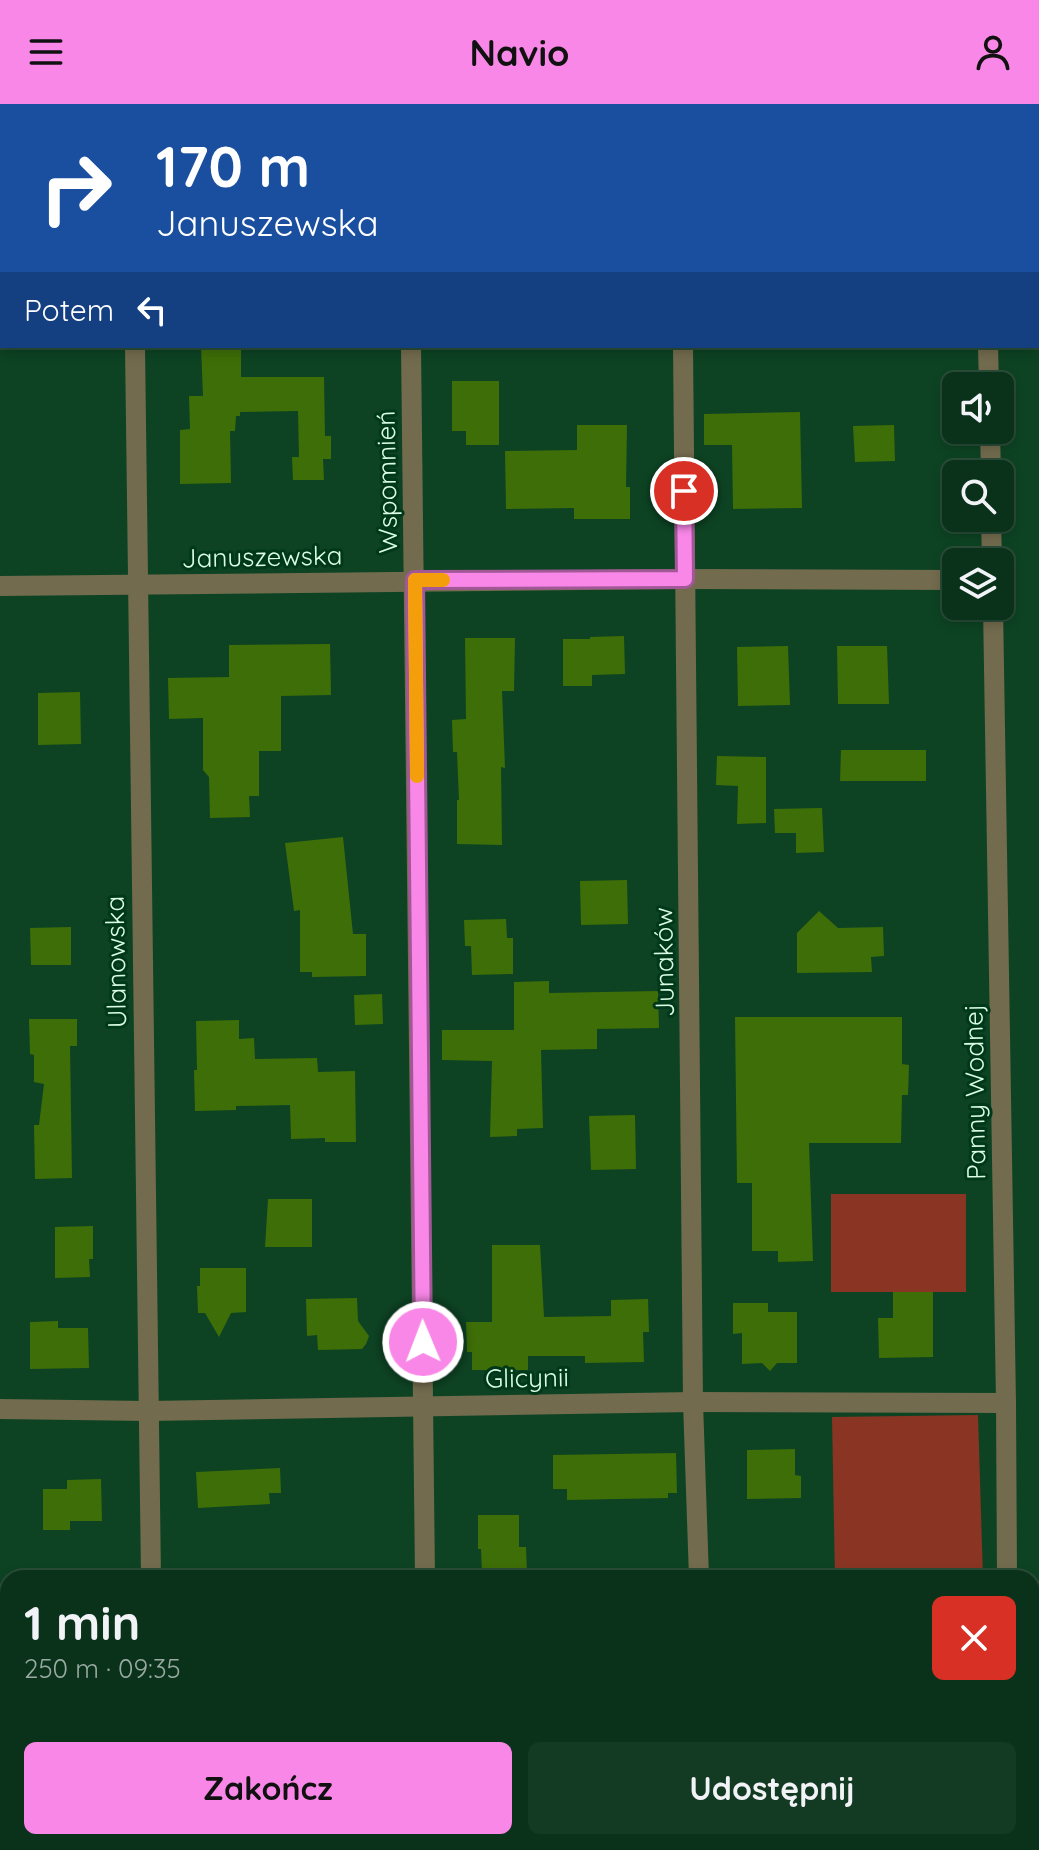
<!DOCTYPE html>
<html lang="pl">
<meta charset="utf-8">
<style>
:root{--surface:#0a321a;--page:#133a23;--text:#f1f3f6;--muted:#99aaa2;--line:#2a4d39;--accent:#f987e8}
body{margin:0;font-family:Quicksand,sans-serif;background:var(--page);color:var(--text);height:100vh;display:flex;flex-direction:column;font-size:30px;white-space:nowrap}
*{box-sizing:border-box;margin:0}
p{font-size:26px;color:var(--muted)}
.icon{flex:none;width:44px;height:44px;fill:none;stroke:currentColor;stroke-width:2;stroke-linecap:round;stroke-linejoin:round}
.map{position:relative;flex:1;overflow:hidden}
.details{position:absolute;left:0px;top:1466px;width:1040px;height:280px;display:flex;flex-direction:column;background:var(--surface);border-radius:24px 24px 0 0;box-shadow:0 4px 12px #0003,0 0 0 2px var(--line)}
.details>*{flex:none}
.top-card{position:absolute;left:0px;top:0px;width:1040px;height:244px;box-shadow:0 4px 12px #0003,0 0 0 2px var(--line);background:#1a4fa0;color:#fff;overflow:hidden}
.tools{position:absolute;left:942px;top:268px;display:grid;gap:16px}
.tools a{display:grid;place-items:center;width:72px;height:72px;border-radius:12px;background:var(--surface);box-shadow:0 4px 12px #0003,0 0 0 2px var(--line);font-size:40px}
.pin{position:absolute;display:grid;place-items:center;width:68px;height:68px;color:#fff;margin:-34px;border:4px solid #fff;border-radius:50%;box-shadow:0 2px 8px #0007}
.me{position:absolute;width:88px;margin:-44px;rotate:359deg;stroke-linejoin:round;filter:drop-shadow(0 0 6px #0008)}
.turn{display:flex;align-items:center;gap:28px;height:168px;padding:0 24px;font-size:36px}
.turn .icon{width:104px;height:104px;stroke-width:2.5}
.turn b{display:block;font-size:56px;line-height:68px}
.then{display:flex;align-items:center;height:76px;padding:0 24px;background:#0003;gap:16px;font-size:30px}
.round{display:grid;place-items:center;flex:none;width:84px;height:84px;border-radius:12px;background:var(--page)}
.headline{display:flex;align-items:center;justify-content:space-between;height:136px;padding:0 24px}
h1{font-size:48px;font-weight:700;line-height:60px}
.action{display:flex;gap:16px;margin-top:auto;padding:16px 24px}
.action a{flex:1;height:92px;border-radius:12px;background:var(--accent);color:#111;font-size:32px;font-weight:700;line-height:92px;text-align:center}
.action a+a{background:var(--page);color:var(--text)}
header{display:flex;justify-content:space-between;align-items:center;height:104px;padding:0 24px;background:var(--accent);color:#111;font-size:36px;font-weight:700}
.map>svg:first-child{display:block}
.green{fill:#8a3524}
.building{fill:#3e6e07}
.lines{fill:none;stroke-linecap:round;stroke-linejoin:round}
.minor{stroke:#736b4e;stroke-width:20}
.route-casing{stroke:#a25897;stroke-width:20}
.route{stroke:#f987e8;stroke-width:14}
.slow{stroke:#f59e0b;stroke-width:14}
.labels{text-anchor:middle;stroke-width:6;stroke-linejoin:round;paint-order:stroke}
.street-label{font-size:26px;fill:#dbfde4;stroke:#00381a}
</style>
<header><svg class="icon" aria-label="menu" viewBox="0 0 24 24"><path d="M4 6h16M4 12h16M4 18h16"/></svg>Navio<svg class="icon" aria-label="person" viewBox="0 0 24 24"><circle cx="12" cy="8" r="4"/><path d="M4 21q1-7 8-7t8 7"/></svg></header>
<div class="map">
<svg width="1039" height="1746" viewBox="0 0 1039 1746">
<rect width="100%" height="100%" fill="#0d4323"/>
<!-- green -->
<g class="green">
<rect x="831" y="1090" width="135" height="98"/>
<polygon points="978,1311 983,1474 835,1474 832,1313"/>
<polygon points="442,1738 566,1738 566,1746 441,1746"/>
<polygon points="717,1738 831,1738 832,1745 716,1746"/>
</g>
<!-- building -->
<g class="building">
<polygon points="201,242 241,242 241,273 324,273 325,332 331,332 331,355 323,355 324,376 293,376 292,353 299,353 298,307 240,308 240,312 236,312 235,327 230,327 231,379 180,380 180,326 190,325 189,292 203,292"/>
<polygon points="452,277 499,277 499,341 466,341 466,327 452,327"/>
<polygon points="800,308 802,404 733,405 732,341 704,341 704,310"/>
<polygon points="577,321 627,321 626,383 630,383 630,415 574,415 574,404 506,405 505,347 577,346"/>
<polygon points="894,321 895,357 855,358 853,322"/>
<polygon points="624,532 625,570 592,571 592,582 563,582 563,535 590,535 590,533"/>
<polygon points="465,534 515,534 514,587 502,587 505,664 501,663 502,741 457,740 457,696 459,696 457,648 453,648 452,616 466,615"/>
<polygon points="330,540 331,591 281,592 281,647 259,647 259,692 249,692 250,713 210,714 209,673 203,666 203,614 169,615 168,574 229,573 229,541"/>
<polygon points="788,542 790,601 738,602 737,543"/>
<polygon points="837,542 887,542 889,600 838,600"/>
<polygon points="80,588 81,640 38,641 38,589"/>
<polygon points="841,646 926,646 926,677 840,677"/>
<polygon points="717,652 766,653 766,719 737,720 738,682 716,681"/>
<polygon points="822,704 824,748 796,749 796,729 775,729 774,705"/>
<polygon points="343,733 353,830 366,830 366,872 312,873 312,868 300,868 300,806 294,807 285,739"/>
<polygon points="627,776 628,820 581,821 580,777"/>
<polygon points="819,807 838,824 883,823 884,852 871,853 872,868 797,869 797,829"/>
<polygon points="506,815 507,834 513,834 513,870 472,871 471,842 465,842 464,816"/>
<polygon points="71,823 71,861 31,861 30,824"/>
<polygon points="549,877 549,889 658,887 659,924 597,925 597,945 541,946 543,1024 517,1025 517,1032 490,1033 492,957 442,956 442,926 514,926 514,878"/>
<polygon points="382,890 383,920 355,921 354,891"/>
<polygon points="735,913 902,913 902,960 909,961 908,991 902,991 901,1039 809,1039 813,1157 778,1158 778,1147 752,1147 752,1079 737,1079"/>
<polygon points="29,915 77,915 77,942 70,942 72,1074 35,1075 34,1021 39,1021 44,980 34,978 34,951 30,950"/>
<polygon points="239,916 239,935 254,934 255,955 317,954 318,968 355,967 356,1038 325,1038 325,1034 291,1035 290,1001 236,1002 236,1006 195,1007 194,966 197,966 196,917"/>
<polygon points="635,1011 636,1065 591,1066 589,1012"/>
<polygon points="268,1095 312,1095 312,1143 265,1143"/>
<polygon points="93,1122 93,1155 89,1155 90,1173 55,1174 55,1123"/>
<polygon points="492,1141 540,1141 544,1213 611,1212 611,1196 648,1195 649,1228 643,1228 644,1258 585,1259 585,1252 528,1252 528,1266 472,1266 472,1248 467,1248 466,1218 492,1218"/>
<polygon points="200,1164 246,1164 246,1208 231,1209 219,1233 205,1209 198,1209 197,1182 200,1182"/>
<polygon points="893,1188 933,1188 933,1253 879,1254 878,1214 893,1214"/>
<polygon points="357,1194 358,1217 369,1232 366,1240 362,1245 318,1246 317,1231 307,1232 306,1195"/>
<polygon points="733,1199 768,1199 768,1208 797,1208 797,1259 777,1259 770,1267 762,1259 742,1260 742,1229 733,1230"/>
<polygon points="58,1217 58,1224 88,1224 89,1264 30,1265 30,1218"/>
<polygon points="795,1345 795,1371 801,1372 801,1394 747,1395 747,1346"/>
<polygon points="676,1349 677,1389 668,1389 668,1394 567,1396 567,1385 553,1385 553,1351"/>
<polygon points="280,1364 281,1389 269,1389 270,1400 198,1404 196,1368"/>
<polygon points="101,1375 102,1417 70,1417 70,1426 43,1426 43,1385 67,1385 67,1376"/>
<polygon points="478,1411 519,1411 519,1443 526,1443 527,1470 482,1471 481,1445 478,1445"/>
</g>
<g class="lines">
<!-- minor -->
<g class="minor">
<polyline points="133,0 133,2"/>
<polyline points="408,0 408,2"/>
<polyline points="680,0 680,2"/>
<polyline points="986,2 986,0"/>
<polyline points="135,242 151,1474"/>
<polyline points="411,242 425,1474"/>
<polyline points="683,242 693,1298 699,1474"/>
<polyline points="988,242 989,282"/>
<polyline points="990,326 991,370"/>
<polyline points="991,414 992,458"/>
<polyline points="0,482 685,475 956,476"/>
<polyline points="993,502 1006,1299 1007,1474"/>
<polyline points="0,1305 148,1307 693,1298 1006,1299"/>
<polyline points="1032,1640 1039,1646"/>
<polyline points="1032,1687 1039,1681"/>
<polyline points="0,1720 8,1720"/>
<polyline points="155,1738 155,1746"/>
<polyline points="429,1738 429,1746"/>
<polyline points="707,1738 707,1746"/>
<polyline points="1021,1738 1022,1746"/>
<polyline points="878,1746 881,1738"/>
</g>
</g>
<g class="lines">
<defs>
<polyline id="route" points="423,1238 415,476 685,475 684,387"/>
</defs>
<!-- route casing -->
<use href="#route" class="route-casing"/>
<!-- route -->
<use href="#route" class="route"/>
<!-- slow -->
<polyline class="slow" points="417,672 415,476 443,476"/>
</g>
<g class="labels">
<!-- street labels -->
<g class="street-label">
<text transform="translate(387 378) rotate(-91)" y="9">Wspomnień</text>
<text transform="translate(262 453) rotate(-1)" y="9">Januszewska</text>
<text transform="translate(116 858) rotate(-91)" y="9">Ulanowska</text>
<text transform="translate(664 858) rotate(-91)" y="9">Junaków</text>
<text transform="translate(975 988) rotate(-91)" y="9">Panny Wodnej</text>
<text transform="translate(527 1274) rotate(-1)" y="9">Glicynii</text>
</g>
</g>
</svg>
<div class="tools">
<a><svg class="icon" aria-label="sound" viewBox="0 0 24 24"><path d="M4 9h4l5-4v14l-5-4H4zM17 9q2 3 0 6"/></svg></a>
<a><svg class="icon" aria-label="search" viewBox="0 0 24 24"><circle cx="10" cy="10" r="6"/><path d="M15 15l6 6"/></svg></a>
<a><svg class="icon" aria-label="layers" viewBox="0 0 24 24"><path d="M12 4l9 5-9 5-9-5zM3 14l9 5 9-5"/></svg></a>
</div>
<div class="pin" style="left:684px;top:387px;background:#d93025"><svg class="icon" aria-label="arrive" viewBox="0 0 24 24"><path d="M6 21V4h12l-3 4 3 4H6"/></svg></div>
<svg class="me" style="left:423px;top:1238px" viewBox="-20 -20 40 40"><circle r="17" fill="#f987e8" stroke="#fff" stroke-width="3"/><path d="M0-11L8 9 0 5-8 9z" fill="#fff"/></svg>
<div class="top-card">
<div class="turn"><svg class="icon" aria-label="right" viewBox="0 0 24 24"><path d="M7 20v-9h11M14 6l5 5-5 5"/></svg><div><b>170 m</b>Januszewska</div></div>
<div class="then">Potem<svg class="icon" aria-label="left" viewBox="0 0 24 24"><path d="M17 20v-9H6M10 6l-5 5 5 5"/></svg></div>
</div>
<section class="details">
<div class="headline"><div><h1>1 min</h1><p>250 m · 09:35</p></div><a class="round" style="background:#d93025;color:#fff"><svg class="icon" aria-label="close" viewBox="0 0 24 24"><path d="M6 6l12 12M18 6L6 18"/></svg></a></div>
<div class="action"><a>Zakończ</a><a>Udostępnij</a></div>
</section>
</div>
